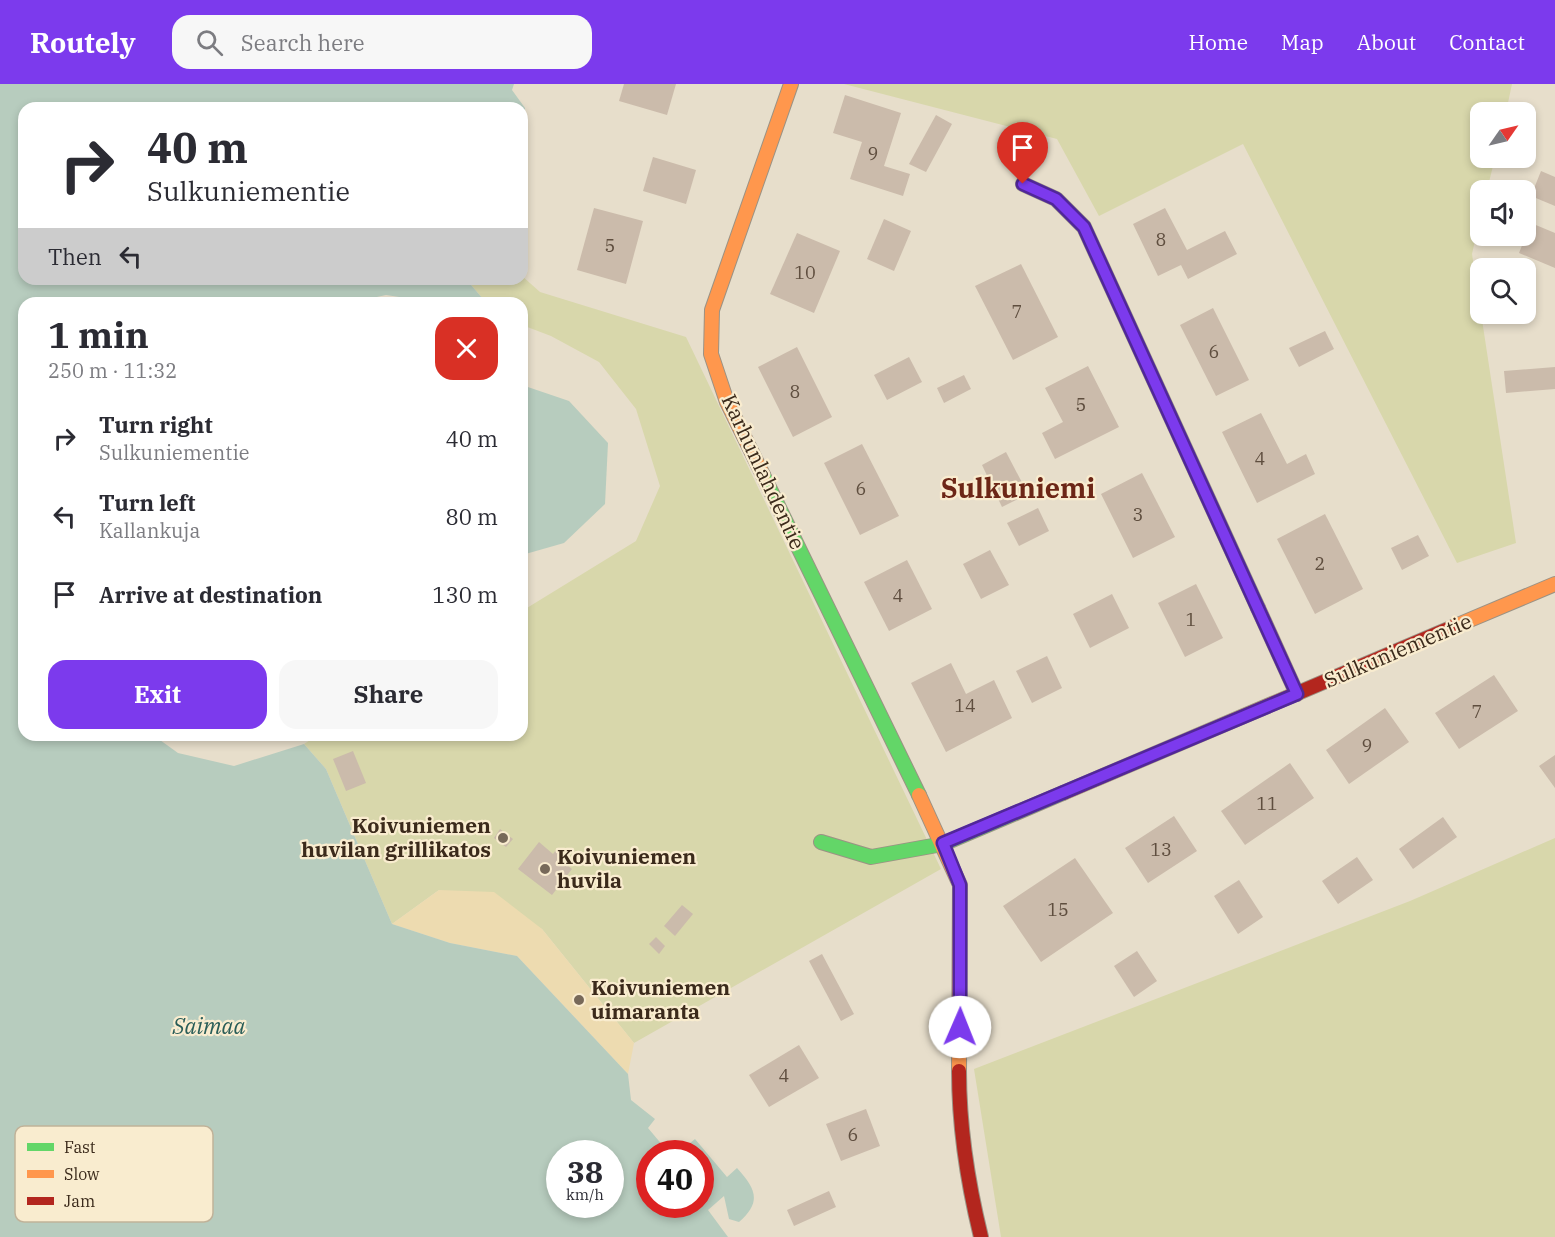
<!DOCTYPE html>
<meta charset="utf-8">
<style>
:root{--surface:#fff;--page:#f7f7f7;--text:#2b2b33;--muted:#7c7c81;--accent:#7c3aed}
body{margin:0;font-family:"IBM Plex Serif",serif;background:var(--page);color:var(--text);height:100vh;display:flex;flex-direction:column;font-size:22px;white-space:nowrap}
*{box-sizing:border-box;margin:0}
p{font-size:20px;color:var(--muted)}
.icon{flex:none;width:33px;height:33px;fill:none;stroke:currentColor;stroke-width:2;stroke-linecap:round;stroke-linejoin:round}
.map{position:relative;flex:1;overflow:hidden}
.side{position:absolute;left:18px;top:213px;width:510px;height:444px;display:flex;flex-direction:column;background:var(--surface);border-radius:18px;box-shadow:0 3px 9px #0003}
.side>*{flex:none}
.guide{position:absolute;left:18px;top:18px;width:510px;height:183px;border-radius:18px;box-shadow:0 3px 9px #0003;background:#fff;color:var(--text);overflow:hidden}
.needle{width:39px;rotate:56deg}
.tools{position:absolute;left:1470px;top:18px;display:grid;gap:12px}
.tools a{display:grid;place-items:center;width:66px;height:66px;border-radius:12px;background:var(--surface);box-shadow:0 3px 9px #0003;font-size:30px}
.speed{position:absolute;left:546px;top:1056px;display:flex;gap:12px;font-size:30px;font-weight:700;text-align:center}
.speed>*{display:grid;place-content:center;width:78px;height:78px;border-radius:50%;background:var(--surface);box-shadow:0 3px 9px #0003;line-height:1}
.speed small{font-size:15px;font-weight:400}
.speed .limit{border:9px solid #d22;background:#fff;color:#111}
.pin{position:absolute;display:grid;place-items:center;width:51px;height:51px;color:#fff;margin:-62px -26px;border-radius:50% 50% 50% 0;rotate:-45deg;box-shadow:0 0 6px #0007}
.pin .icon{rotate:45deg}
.me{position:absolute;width:66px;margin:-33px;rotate:1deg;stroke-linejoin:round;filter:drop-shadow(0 0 4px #0008)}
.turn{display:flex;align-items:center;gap:21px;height:126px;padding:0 30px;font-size:27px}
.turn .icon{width:78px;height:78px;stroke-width:2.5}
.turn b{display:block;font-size:42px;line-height:51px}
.then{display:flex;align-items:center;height:57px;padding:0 30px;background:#0003;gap:12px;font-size:22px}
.round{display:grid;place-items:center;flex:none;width:63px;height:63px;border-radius:18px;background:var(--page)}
.head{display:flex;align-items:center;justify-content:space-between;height:102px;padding:0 30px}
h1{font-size:36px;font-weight:700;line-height:45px}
.button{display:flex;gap:12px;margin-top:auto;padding:12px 30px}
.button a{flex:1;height:69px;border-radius:18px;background:var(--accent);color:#fff;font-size:24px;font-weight:700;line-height:69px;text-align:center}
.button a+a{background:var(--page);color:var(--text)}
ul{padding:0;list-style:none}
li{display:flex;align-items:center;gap:18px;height:78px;padding:0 30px}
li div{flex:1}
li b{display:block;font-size:22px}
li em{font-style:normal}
header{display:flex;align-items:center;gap:36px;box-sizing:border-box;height:84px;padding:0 30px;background:var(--accent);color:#fff}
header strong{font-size:28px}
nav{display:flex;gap:33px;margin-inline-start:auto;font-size:21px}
.search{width:420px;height:54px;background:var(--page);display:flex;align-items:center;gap:15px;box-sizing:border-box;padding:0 21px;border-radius:18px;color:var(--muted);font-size:22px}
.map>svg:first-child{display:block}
.green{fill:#d8d7ab}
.sand{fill:#eddbb0}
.water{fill:#b7ccbe;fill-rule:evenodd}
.building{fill:#cbbbab}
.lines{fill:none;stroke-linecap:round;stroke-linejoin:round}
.fast-casing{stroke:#9b9284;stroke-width:16}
.slow-casing{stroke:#9b9284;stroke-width:16}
.jam-casing{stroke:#9b9284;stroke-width:16}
.fast{stroke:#63d668;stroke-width:14}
.slow{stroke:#ff974d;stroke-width:14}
.jam{stroke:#b3261e;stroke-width:14}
.route-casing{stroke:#51269a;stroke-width:15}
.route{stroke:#7c3aed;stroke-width:10}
.poi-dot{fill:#776959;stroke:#f9eccf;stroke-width:2}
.labels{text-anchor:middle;stroke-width:4.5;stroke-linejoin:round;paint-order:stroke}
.number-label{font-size:18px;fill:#5f4e3f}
.street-label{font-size:21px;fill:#3b2a1b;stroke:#f9eccf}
.poi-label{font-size:21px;font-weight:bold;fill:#3b2a1b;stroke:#f9eccf;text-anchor:start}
.water-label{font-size:22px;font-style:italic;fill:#295d58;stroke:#f9eccf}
.district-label{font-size:27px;font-weight:bold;fill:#6c2616;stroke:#f9eccf}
.key{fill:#f9eccf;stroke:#c0b299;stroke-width:1.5}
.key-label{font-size:16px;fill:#3b2a1b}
</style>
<header>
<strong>Routely</strong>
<div class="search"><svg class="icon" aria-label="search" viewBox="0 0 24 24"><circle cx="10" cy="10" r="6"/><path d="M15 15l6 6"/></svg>Search here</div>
<nav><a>Home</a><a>Map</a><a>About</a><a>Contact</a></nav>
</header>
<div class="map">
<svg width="1555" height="1153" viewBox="0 0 1555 1153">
<rect width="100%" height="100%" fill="#e7decb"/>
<!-- green -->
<g class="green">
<polygon points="844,0 1512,0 1506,28 1480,28 1480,74 1495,74 1487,106 1480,106 1480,134 1472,170 1516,459 1457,479 1243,60 1099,132 1057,55"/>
<polygon points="522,192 540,208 686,253 941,785 634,959 542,845 439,806 392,840 326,685 304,660 318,651 522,651 522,527 636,457 660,402 636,325 599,278 551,252 522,241 522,219 481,219 483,215 466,195 522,195"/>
<polygon points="1555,754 1555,1153 1001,1153 974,985 1410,817"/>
</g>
<!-- sand -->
<polygon class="sand" points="439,806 494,808 542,845 634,959 628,990 517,872 450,859 392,840"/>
<!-- water -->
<g class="water">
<path d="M0,0H514L512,6L525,24L522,68V24H24V195H466L483,215L481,219H439L386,211L349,219H24V651H153L178,669L234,682L304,660L326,685L392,840L450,859L517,872L628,990L631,1016L655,1035L648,1044L669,1069L650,1070V1120H700V1070L678,1069L695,1055L727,1093L737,1084C756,1105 762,1118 739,1138L729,1135L724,1112L708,1126L728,1153H0ZM560,1070H610V1120H560Z"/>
<polygon points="522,301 569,317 608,359 605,420 564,459 522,471"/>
</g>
<!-- building -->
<g class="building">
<polygon points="624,0 676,0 667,31 619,17"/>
<polygon points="845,11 901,29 884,82 910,90 903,112 850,95 862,58 833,49"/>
<polygon points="936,31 952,40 926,88 909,80"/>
<polygon points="653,73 696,86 686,120 643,107"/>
<polygon points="1541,87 1555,93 1555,122 1531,112"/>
<polygon points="594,124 643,137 626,200 577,186"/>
<polygon points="1165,124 1187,166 1225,147 1237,170 1188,195 1181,181 1158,192 1133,140"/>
<polygon points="884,135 911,147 894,187 867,175"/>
<polygon points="1531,139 1555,149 1555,184 1519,169"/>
<polygon points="797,149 840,167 814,229 770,210"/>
<polygon points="1021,180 1058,253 1013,276 975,202"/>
<polygon points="1213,224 1249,296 1216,312 1180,241"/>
<polygon points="1325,247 1334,265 1299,283 1289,264"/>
<polygon points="797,263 832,333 793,353 758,283"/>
<polygon points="909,273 922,298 887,316 874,291"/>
<polygon points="1088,282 1119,343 1055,375 1042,349 1063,338 1045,304"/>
<polygon points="1555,283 1555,305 1506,309 1504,287"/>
<polygon points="964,291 971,305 944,319 937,304"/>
<polygon points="1261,329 1287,380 1306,370 1315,390 1257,419 1222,348"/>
<polygon points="862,360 899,432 860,451 824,379"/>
<polygon points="1006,368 1028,410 1002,423 982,381"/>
<polygon points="1142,389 1175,453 1133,474 1101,410"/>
<polygon points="1038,424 1049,447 1019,462 1007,439"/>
<polygon points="1325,430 1363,505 1315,530 1277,455"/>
<polygon points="1418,451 1429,472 1402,486 1391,464"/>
<polygon points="990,466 1009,501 981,515 963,480"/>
<polygon points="907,476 932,525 889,547 864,498"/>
<polygon points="1196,500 1223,554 1185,573 1158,519"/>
<polygon points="1112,510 1129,544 1090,564 1073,530"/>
<polygon points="1047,572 1062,604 1032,619 1016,587"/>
<polygon points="951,579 966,610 994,596 1012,634 946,668 911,599"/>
<polygon points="1494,591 1518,627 1459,665 1435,629"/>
<polygon points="1385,624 1409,658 1349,700 1326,666"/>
<polygon points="353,667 366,699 346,707 333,675"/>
<polygon points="1555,671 1555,704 1539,682"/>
<polygon points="1290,679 1314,714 1245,761 1221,727"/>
<polygon points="1174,732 1197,767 1148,799 1125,764"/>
<polygon points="1443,733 1457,753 1413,785 1399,765"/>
<polygon points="500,745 513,755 506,763 494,754"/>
<polygon points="539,758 553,770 556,766 562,771 559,775 572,785 552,811 518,785"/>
<polygon points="1357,773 1373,796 1338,820 1322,797"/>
<polygon points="1075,774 1113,829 1041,878 1003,822"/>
<polygon points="1239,796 1263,833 1238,850 1214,812"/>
<polygon points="682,821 693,830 675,852 664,842"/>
<polygon points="656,853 665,862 659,870 649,860"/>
<polygon points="1137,867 1157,897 1134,913 1114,882"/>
<polygon points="822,870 854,930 841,937 809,877"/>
<polygon points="799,961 819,994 769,1023 749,991"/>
<polygon points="866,1025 880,1062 841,1077 826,1040"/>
<polygon points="829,1107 836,1123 794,1142 787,1126"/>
</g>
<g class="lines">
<defs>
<g id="fast">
<polyline points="1023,100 1056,115 1084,143 1258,524"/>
<polyline points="763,391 919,711"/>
<polyline points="821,758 871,773 943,760 1063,709"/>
</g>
<g id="slow">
<polyline points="763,391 727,318 711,270 712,226 791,0"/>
<polyline points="1258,524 1297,610"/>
<polyline points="1453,543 1555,500"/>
<polyline points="919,711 960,801 959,987"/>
</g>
<g id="jam">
<polyline points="1063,709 1453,543"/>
<path d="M959,987C959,1042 968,1100 981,1153"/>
</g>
</defs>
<!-- fast casing -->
<use href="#fast" class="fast-casing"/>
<!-- slow casing -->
<use href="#slow" class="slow-casing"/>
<!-- jam casing -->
<use href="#jam" class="jam-casing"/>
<!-- fast -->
<use href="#fast" class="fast"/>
<!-- slow -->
<use href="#slow" class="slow"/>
<!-- jam -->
<use href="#jam" class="jam"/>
</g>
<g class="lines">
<defs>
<polyline id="route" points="960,943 960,801 943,759 1297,610 1084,143 1056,115 1023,100"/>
</defs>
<!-- route casing -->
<use href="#route" class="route-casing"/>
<!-- route -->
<use href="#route" class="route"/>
</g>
<!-- markers -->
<g class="poi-dot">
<circle cx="503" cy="754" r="6"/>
<circle cx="545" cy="785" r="6"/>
<circle cx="579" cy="916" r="6"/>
</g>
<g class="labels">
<!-- number labels -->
<g class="number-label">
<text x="873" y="76">9</text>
<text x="1161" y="162">8</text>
<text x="610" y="168">5</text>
<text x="805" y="195">10</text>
<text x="1017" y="234">7</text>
<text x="1214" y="274">6</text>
<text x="795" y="314">8</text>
<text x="1081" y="327">5</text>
<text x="1260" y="381">4</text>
<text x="861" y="411">6</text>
<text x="1138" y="437">3</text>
<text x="1320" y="486">2</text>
<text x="898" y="518">4</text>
<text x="1191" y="542">1</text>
<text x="965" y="628">14</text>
<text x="1477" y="634">7</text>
<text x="1367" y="668">9</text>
<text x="1267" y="726">11</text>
<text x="1161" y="772">13</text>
<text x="1058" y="832">15</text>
<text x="784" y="998">4</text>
<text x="853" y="1057">6</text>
</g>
<!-- street labels -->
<g class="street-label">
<text transform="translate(763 388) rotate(65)" y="7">Karhunlahdentie</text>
<text transform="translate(1398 567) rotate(-23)" y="7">Sulkuniementie</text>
</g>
<!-- poi labels -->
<g class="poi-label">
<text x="491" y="749" text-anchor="end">Koivuniemen<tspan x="491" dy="24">huvilan grillikatos</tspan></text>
<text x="557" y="780">Koivuniemen<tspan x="557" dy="24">huvila</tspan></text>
<text x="591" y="911">Koivuniemen<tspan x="591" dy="24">uimaranta</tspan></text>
</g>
<!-- water labels -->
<g class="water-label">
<text x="209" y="950">Saimaa</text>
</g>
<!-- district labels -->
<g class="district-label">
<text x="1018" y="414">Sulkuniemi</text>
</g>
</g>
<!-- legend -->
<rect x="15" y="1042" width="198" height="96" rx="9" class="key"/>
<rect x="27" y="1059" width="27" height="8" fill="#63d668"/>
<rect x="27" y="1086" width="27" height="8" fill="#ff974d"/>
<rect x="27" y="1113" width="27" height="8" fill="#b3261e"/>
<g class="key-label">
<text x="64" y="1069">Fast</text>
<text x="64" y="1096">Slow</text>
<text x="64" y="1123">Jam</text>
</g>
</svg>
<div class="tools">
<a><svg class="needle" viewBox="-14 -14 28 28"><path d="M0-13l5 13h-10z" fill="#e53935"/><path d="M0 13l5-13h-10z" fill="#7c7c81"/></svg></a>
<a><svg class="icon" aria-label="sound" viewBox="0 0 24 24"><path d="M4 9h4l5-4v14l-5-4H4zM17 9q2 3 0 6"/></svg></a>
<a><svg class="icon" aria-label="search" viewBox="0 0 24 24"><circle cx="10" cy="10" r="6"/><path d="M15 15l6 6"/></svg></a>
</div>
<div class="speed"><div>38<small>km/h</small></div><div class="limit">40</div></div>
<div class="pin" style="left:1023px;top:100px;background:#d93025"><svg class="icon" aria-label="arrive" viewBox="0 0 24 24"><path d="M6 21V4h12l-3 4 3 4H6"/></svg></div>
<svg class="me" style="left:960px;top:943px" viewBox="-20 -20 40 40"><circle r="19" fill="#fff"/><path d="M0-13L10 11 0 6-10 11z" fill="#7c3aed"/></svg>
<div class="guide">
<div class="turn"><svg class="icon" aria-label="right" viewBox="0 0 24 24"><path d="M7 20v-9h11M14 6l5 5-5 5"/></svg><div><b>40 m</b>Sulkuniementie</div></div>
<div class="then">Then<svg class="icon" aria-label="left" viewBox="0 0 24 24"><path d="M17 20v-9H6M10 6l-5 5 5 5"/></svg></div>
</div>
<section class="side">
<div class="head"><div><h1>1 min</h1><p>250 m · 11:32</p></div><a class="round" style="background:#d93025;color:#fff"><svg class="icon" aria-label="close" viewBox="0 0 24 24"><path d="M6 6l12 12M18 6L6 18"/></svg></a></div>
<ul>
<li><svg class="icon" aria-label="right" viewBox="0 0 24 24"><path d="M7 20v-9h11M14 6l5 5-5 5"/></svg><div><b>Turn right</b><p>Sulkuniementie</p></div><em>40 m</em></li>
<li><svg class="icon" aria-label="left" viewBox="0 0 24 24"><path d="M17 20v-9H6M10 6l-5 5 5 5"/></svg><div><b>Turn left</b><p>Kallankuja</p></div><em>80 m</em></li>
<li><svg class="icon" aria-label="arrive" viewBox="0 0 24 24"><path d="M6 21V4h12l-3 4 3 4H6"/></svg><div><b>Arrive at destination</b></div><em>130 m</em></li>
</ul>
<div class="button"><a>Exit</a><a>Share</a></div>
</section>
</div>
